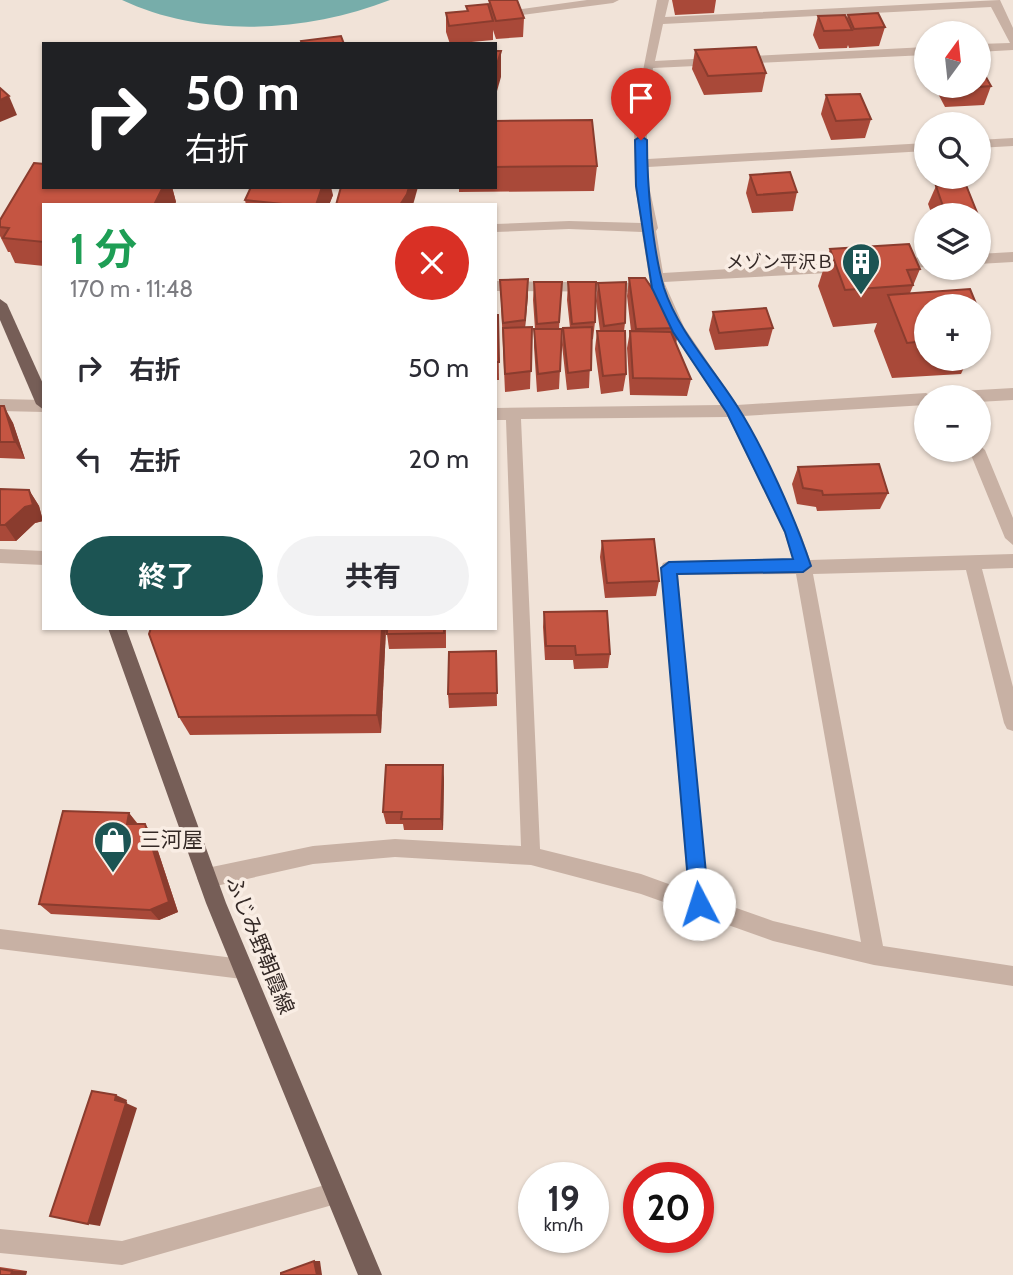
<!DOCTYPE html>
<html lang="ja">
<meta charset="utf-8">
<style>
:root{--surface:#fff;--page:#f2f2f3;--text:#2b2b33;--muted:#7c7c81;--accent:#1c5453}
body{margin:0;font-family:Cabin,"Noto Sans JP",sans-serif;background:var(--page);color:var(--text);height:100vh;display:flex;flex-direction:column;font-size:26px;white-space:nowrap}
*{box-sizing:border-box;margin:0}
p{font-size:23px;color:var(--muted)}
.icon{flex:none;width:38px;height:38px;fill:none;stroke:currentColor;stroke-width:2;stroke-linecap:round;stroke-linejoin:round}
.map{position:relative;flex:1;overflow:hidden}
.sheet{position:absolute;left:42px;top:203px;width:455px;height:427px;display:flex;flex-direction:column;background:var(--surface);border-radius:0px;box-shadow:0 2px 5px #0004}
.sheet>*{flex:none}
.top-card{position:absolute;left:42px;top:42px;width:455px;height:147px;border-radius:0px;box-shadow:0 2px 5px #0004;background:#202124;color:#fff;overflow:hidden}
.needle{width:46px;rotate:15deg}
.fabs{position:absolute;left:914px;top:21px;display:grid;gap:14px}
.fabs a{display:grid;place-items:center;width:77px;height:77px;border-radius:50%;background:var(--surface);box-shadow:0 2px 5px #0004;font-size:35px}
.speed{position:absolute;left:518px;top:1162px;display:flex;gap:14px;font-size:35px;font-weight:700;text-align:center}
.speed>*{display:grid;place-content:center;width:91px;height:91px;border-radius:50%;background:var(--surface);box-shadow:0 2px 5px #0004;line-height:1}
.speed small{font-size:18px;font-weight:400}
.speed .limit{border:10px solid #d22;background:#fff;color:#111}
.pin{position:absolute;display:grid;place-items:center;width:60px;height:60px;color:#fff;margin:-72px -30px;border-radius:50% 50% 50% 0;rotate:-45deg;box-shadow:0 0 7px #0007}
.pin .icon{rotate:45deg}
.me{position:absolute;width:77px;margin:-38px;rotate:355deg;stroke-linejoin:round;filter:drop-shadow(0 0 5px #0008)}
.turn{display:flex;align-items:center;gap:24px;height:147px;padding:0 28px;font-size:32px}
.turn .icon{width:91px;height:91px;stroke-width:2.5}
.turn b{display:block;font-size:49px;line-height:60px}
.round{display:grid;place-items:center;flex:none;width:74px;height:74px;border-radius:37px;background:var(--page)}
.summary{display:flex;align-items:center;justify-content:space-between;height:119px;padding:0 28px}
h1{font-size:42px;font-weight:700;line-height:52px;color:#1e9e55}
.cta{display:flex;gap:14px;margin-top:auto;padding:14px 28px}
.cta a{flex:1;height:80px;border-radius:42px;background:var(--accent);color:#fff;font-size:28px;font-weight:700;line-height:80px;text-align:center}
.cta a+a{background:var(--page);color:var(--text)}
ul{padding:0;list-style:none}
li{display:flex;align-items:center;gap:21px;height:91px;padding:0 28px}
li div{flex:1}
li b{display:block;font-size:26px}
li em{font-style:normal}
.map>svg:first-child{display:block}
.water{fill:#77adaa}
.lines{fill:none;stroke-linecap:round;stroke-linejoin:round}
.minor{fill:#c8b1a4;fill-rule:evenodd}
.major{fill:#765e57;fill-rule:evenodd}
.wall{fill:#a94939}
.shaded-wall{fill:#8a3c2e}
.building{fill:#c55542;stroke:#8a3c2e;stroke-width:2}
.route{fill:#1a73e8;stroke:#114b97;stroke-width:2}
.labels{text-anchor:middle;stroke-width:7;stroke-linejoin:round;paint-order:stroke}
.far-poi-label{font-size:18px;fill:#342926;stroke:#f9ede4;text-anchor:end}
.poi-label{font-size:21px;fill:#342926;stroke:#f9ede4;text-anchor:start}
.street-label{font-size:21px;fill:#342926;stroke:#f9ede4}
</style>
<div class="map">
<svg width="1013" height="1275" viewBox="0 0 1013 1275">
<rect width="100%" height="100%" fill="#f1e3d8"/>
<!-- water -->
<path class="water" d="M122,0H390C307,32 205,39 122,0Z"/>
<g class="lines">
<!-- minor -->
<g class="minor">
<polygon points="587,0 619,0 613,3 522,15 516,12 522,9"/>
<path d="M657,0H669L665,17L1000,0L1013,28V50L978,52V44L1010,43L991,7L663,24L655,61L926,47V55L653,68L646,116L648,159L926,143V151L648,167L649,186L658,228L656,231L663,273L846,262L853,267L846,272L664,282L684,327L737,405L926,393L933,397H926V405L743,416L800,532L810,560L1013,554V568L982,569L1013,687V731L1007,729L1004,723L966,570L813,574L883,946L1013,966V986L874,965L773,941L641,894L531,865L395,857L313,864L207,888L200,885L197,878L200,871L207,868L313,846L395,839L521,846L506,420H495V408L721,405L673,333L653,292L495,291V281L650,283L642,232L569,229L495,232V224L569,221L641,223L635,186L634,116ZM728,417L784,532L793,560L669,561L663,563L661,568L688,891L641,874L540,849L521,419ZM796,574L861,942L773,921L708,898L678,575Z"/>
<polygon points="1013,138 1013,146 978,148 978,140"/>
<polygon points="1013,252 1013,262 978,264 978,254"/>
<polygon points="926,257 926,267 894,269 887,264 894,259"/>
<polygon points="1013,388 1013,400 978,402 978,397 953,397 961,391"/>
<polygon points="0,399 44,400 44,412 0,411"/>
<polygon points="978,444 985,450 1013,518 1013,545 1005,538 969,450 978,450"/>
<polygon points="0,549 44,551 44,565 0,563"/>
<polygon points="0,929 242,959 249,962 252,969 249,976 242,979 0,949"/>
<polygon points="336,1182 344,1185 347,1193 344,1201 336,1204 122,1265 0,1253 0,1229 122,1241"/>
</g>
<!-- major -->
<g class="major">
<polygon points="0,299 7,304 44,386 44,410 36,404 0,320"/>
<polygon points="108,628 126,628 226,903 382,1275 358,1275 206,903"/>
</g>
</g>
<!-- wall -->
<g class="wall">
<polygon points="489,0 524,18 523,37 496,39 493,30 493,40 450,44 446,32 446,13 467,11 466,6 489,8"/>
<polygon points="672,0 716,0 714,13 675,15"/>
<polygon points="848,15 885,27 879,46 849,48 848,45 847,48 819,49 813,35 818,16 847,18"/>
<polygon points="695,50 766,73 762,92 704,95 692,69"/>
<polygon points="934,86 991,86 984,105 945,107"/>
<polygon points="826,95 871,119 865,138 831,140 821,114"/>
<polygon points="495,121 597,166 594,191 459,192 459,187 495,187"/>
<polygon points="750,175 797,192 793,211 752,213 746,193"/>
<polygon points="936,186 978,215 932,215 928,204"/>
<polygon points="44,187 172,187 176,202 44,205 44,266 15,263 10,252 8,252 0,236 0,220"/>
<polygon points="333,195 329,205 246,205 245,200"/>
<polygon points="830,249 920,269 910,293 926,306 926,359 968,359 961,374 892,378 874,331 877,323 833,327 818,286"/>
<polygon points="629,278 679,328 676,344 691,379 687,396 630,395 627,348 630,331 631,331 627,296"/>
<polygon points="528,279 525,328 532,327 530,389 505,392 500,280"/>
<polygon points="534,282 562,282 559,329 562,329 559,389 537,392 534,347 534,329 535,329 533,300"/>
<polygon points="568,282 595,322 593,339 591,340 589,388 567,390 562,345 563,328 570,328 567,300"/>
<polygon points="598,283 625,323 624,331 626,374 623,391 601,394 595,349 597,331 600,331 596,301"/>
<polygon points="713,312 773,328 768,346 715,350 709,330"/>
<polygon points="495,315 498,315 499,380 495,380"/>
<polygon points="0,406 13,423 25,459 0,458"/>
<polygon points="798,467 888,493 880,509 817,511 816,507 797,504 792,484"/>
<polygon points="0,489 29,490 39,506 43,521 35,523 16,541 0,541"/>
<polygon points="602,541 659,581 656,596 605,598 600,557"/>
<polygon points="544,612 610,654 608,668 574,669 573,660 545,660 543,627"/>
<polygon points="151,628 386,628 381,733 190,735 179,717"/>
<polygon points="387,628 446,628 446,648 389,649 387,634"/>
<polygon points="496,651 497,706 449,708 448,694"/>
<polygon points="444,778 443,830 404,830 403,824 386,824 383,812"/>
<polygon points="129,813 138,824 145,824 153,836 178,912 159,920 51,914 39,904"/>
<polygon points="0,1267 27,1271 26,1275 0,1275"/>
</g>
<!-- shaded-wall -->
<g class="shaded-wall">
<polygon points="501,51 501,77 495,98 495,71"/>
<polygon points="9,96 17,115 0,122 0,100"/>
<polygon points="163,187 172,187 176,202 175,205 154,205"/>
<polygon points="322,187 331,187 333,195 329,205 316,205"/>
<polygon points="409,187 418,187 413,205 400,205"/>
<polygon points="528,279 528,297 524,338 525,320"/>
<polygon points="4,406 13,423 25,459 15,442"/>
<polygon points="29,490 39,506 43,521 35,523 16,541 5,525"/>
<polygon points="382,628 386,628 381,733 377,715"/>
<polygon points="443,765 444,778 443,830 441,819"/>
<polygon points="129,813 138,825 127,824"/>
<polygon points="145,824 153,836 178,912 159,920 150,910"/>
<polygon points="116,1095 127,1100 126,1105 115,1100"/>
<polygon points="126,1103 137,1108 100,1226 88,1224"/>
<polygon points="314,1261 320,1261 322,1275 317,1275"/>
<polygon points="12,1271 27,1271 26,1275 11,1275"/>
</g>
<!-- building -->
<g class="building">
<polygon points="489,0 517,0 524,18 496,21"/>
<polygon points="488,4 493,21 449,26 446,13 468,11 466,6"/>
<polygon points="878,13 885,27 854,29 848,15"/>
<polygon points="845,15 852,30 824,31 818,16"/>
<polygon points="341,36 344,44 302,44 301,41"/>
<polygon points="756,47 766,73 708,76 695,50"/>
<polygon points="495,51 501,51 495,71"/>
<polygon points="978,63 991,86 952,89 950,86 978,86"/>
<polygon points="0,88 9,96 0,100"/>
<polygon points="860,94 871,119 836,121 826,95"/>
<polygon points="592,120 597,166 495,167 495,121"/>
<polygon points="34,163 44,164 44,187 163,187 154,205 44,205 44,242 3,238 9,228 0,227 0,220"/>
<polygon points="790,172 797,192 757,195 750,175"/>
<polygon points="966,185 978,215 946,215 936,186"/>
<polygon points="251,187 322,187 316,205 292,205 245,200"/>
<polygon points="341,187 409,187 407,194 400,205 336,205"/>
<polygon points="909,244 920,269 907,270 913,285 845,290 830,249"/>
<polygon points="629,278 645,278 679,328 636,329"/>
<polygon points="528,279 525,320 503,323 500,280"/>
<polygon points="534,282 562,282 559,322 537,324"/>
<polygon points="568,282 596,282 595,322 572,324"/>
<polygon points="626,282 625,323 604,326 598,283"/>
<polygon points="970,289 977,306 926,306 926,341 907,343 888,295"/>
<polygon points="766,308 773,328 719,333 713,312"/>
<polygon points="495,315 498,315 499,362 495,362"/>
<polygon points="532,327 531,371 505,374 503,328"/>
<polygon points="592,327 591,370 568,373 563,328"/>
<polygon points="534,329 562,329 560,371 538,374"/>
<polygon points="597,331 625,331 626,374 603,376"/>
<polygon points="630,331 671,332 691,379 633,378"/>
<polygon points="0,406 4,406 15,442 0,442"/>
<polygon points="879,464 888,493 823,495 822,491 803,488 798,467"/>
<polygon points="0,489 29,490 33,505 25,507 5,525 0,525"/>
<polygon points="654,539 659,581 607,583 602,541"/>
<polygon points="607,611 610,654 576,655 575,646 546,646 544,612"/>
<polygon points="151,628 382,628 377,715 179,717 149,634"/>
<polygon points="387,628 444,628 444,633 387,634"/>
<polygon points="496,651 497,693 448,694 449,652"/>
<polygon points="386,765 443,765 441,819 401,819 402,812 383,812"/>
<polygon points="63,811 129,813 127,824 145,824 169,902 150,910 39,904"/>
<polygon points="92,1091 116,1095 115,1100 126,1103 88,1224 50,1216"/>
<polygon points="314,1261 317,1275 281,1275 281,1273"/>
<polygon points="0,1269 12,1271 11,1275 0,1275"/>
</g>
<!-- route -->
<path class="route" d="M641,136L647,140C647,183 652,247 664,288C678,331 713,368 737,406C764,448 795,518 811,566L803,572L677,574L709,904L706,911L699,913L693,911L690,904L661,568L669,562L793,559L785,532L727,413L673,332L652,288L636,186L635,140Z"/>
<!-- icons -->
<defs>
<symbol id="building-pin" viewBox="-11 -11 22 30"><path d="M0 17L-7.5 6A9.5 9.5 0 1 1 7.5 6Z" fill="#1c5453" stroke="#f9ede4"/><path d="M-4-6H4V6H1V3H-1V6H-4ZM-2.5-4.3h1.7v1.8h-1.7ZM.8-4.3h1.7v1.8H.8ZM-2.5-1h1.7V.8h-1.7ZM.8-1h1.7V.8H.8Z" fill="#fff"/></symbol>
<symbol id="shop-pin" viewBox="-11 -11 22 30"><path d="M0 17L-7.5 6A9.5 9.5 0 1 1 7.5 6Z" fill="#1c5453" stroke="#f9ede4"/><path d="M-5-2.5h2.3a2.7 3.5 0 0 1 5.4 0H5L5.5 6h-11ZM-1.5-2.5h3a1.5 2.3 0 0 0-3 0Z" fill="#fff"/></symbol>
</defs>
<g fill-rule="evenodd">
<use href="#building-pin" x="839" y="240" width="44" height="60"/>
<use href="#shop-pin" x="91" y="818" width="44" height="60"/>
</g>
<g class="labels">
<!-- far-poi labels -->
<g class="far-poi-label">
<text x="834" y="268">メゾン平沢Ｂ</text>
</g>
<!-- poi labels -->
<g class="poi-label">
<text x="140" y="847">三河屋</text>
</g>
<!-- street labels -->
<g class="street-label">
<text transform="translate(260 945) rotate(68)" y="7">ふじみ野朝霞線</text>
</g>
</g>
</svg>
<div class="fabs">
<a><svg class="needle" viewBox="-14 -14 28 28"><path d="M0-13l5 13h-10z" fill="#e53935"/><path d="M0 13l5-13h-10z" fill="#7c7c81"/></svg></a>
<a><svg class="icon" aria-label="search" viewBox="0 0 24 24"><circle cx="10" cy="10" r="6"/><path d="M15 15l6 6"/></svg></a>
<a><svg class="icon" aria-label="layers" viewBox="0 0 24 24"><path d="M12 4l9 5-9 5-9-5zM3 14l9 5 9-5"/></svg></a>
<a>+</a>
<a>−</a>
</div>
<div class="speed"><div>19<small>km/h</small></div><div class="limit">20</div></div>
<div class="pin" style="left:641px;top:140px;background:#d93025"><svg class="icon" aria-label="arrive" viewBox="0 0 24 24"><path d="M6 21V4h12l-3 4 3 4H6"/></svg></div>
<svg class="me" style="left:699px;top:904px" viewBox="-20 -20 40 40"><circle r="19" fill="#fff"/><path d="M0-13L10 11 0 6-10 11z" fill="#1a73e8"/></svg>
<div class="top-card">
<div class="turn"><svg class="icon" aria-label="right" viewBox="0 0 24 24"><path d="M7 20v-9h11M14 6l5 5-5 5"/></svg><div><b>50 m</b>右折</div></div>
</div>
<section class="sheet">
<div class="summary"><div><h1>1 分</h1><p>170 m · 11:48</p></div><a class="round" style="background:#d93025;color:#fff"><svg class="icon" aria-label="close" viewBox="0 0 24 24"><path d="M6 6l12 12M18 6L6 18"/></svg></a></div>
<ul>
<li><svg class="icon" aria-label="right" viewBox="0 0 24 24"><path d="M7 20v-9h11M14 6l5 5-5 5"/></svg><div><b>右折</b></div><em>50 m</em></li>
<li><svg class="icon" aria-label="left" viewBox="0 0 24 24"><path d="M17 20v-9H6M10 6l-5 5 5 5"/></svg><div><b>左折</b></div><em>20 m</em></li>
</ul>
<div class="cta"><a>終了</a><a>共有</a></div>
</section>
</div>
